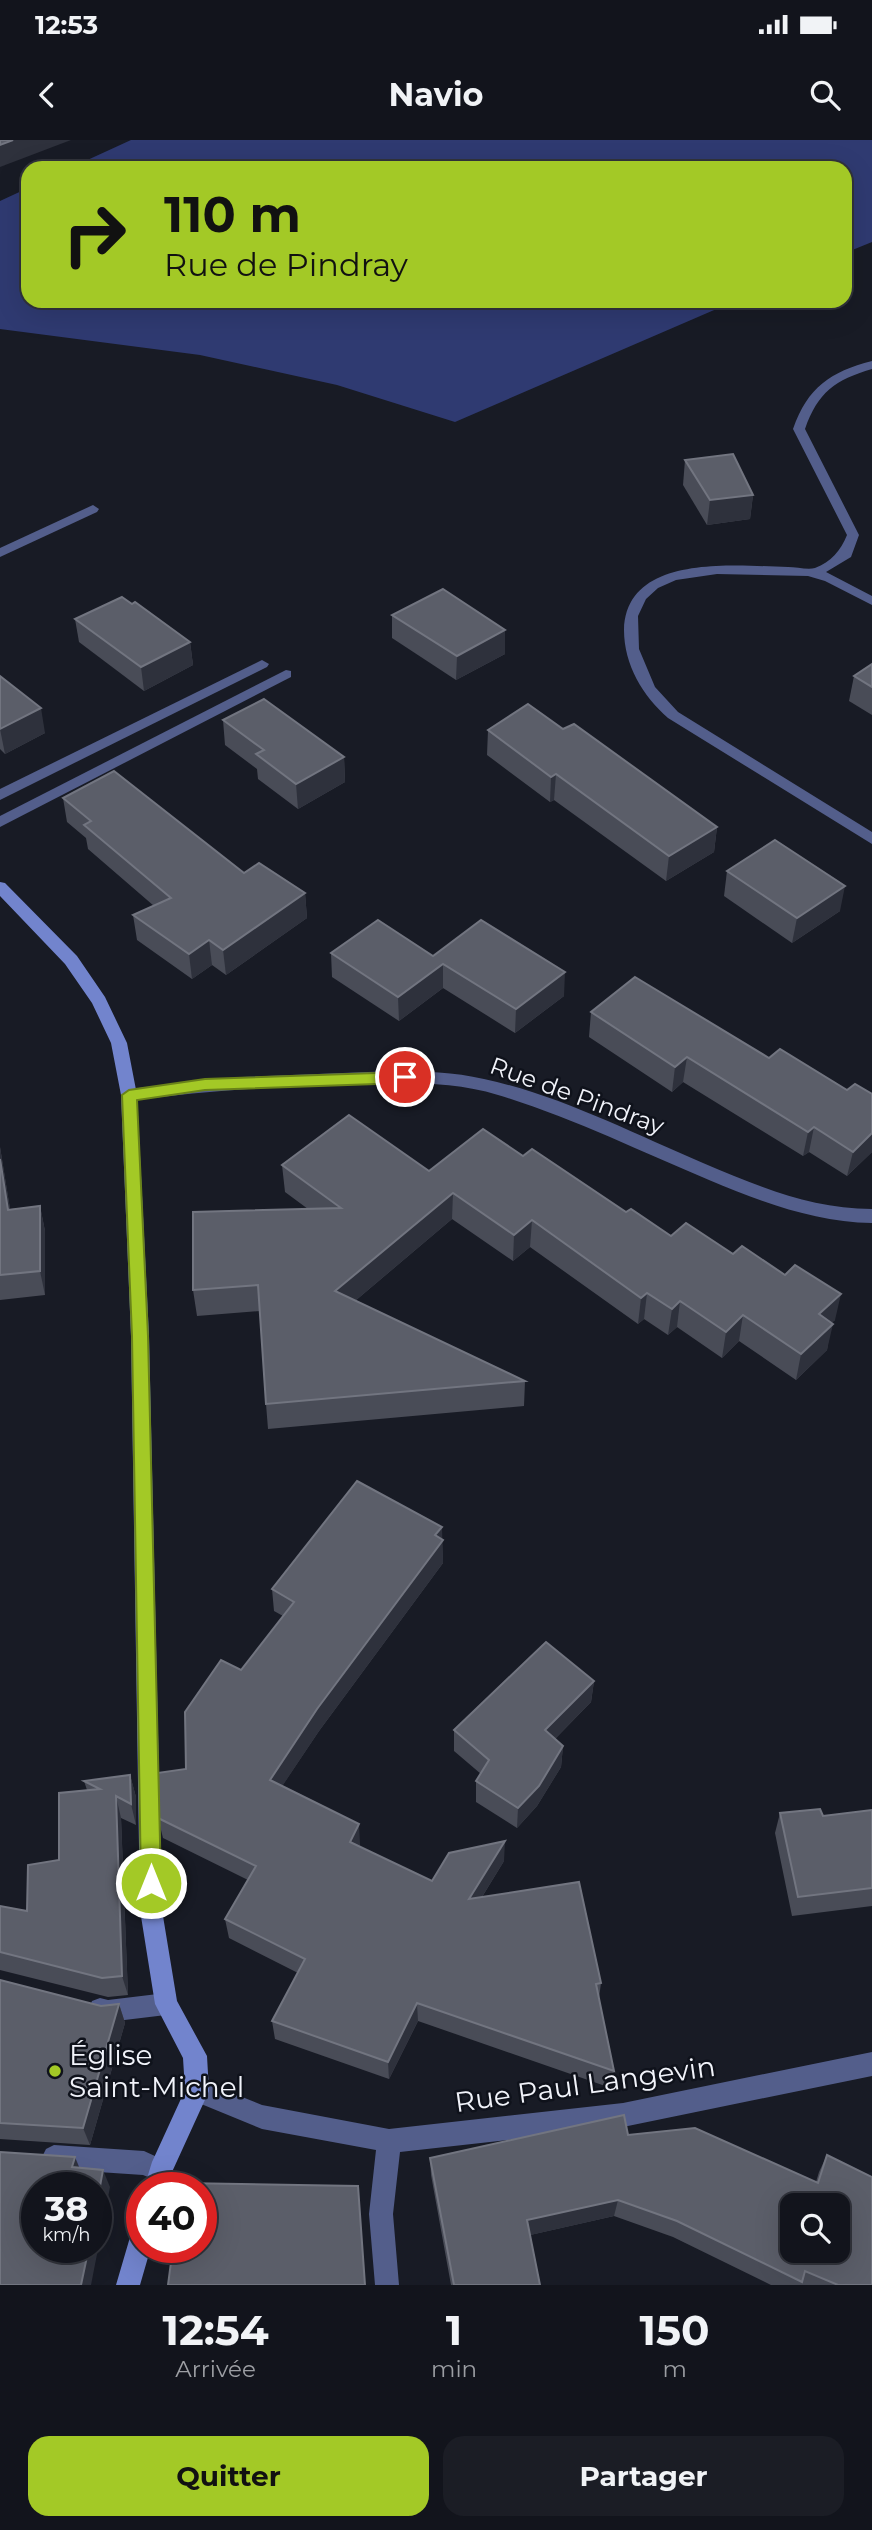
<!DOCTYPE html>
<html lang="fr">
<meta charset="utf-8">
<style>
:root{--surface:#12141c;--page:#1b1d25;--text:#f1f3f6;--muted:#9c9ea3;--line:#31333b;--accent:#a3c926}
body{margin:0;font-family:Montserrat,sans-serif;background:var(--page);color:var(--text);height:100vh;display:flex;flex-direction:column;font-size:26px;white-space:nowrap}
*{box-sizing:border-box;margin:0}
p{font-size:23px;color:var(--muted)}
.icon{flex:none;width:38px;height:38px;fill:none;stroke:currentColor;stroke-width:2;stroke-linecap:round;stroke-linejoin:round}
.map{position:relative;height:2145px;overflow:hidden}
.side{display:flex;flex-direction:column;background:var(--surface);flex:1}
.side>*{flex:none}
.hud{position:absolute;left:21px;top:21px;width:831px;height:147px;border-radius:21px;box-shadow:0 7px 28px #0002,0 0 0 2px var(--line);background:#a3c926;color:#111;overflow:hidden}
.fabs{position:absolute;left:780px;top:2053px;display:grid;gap:14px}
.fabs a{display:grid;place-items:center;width:70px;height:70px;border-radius:14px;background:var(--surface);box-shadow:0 7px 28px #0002,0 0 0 2px var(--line);font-size:35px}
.speed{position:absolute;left:21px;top:2032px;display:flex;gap:14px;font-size:35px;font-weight:700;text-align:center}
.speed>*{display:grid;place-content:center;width:91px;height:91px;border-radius:50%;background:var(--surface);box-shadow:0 7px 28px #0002,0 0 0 2px var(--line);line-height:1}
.speed small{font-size:18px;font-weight:400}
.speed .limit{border:10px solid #d22;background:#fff;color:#111}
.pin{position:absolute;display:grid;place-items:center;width:60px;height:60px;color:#fff;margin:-30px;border:4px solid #fff;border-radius:50%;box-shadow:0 2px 7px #0007}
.me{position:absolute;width:77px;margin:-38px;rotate:0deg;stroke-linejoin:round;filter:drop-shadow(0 0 5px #0008)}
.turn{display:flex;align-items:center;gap:24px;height:147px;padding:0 28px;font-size:32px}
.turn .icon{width:91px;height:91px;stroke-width:2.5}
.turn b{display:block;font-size:49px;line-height:60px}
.eta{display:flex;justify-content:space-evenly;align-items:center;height:119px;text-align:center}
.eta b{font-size:42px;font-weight:700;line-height:49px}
.action{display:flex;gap:14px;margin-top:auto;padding:14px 28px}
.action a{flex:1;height:80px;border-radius:21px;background:var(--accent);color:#111;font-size:28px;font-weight:700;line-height:80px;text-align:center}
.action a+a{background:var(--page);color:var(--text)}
.status{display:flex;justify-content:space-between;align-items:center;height:49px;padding:0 35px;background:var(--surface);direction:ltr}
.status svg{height:19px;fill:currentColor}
header{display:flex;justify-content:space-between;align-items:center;height:91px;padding:0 28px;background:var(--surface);font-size:32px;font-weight:700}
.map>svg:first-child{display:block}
.green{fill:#2f3a71}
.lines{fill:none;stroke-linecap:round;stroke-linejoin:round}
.lane{fill:#535e8b;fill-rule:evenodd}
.street{fill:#535e8b;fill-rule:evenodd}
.secondary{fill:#7284cd;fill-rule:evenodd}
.wall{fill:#494c57}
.shaded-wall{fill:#2e313c}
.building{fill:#5b5e69;stroke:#727580;stroke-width:2;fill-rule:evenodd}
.route{fill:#a3c926;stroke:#6a8319;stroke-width:2}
.poi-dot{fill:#a3c926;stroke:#0f121b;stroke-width:2.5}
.labels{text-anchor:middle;stroke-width:5;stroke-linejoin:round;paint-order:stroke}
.street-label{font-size:24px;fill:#f1f3fa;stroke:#0f121b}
.near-poi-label{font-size:28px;fill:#f1f3fa;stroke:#0f121b;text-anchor:start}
.near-street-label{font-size:28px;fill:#f1f3fa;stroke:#0f121b}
</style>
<div class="status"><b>12:53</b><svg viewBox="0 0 49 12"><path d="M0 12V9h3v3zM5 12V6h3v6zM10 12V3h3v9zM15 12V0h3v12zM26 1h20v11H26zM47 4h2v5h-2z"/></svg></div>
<header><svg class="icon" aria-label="back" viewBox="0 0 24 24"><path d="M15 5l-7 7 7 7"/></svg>Navio<svg class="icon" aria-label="search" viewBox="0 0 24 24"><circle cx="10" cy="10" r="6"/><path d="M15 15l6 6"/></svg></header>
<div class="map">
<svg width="872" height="2145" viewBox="0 0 872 2145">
<rect width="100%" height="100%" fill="#181b25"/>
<!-- green -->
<g class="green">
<polygon points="131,0 872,0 872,102 845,113 845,28 70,28"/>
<polygon points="28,48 28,161 735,161 455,282 337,245 200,215 0,189 0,61"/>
</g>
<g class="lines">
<!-- lane -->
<g class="lane">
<polygon points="262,520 269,524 267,527 0,660 0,649"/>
<polygon points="286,530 291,531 291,537 0,687 0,676"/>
<polygon points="166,1853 174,1856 177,1864 174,1872 166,1875 108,1882 92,1877 89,1869 92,1861 100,1858 108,1860"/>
</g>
<!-- street -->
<g class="street">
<path d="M872,221V229C835,240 818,252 805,289L859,395L851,417L826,432L872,456V465L825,441L808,436L717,434L676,440L658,448L646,459L638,476L639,509L655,547L678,572L872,692V704L668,578C643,556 624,525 624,490C626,413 735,426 788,427C796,427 808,430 815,428C831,422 841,410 847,395L793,289C808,247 830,232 872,221Z"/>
<polygon points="93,365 99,369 97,372 0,417 0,408"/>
<path d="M393,931C424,931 454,932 484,939C559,955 632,993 703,1023C758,1046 811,1069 872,1069V1083C814,1082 762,1062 709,1040C639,1011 571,977 498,955C449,940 396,943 345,944C273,947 201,951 129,961L121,955L129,949L242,937Z"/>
<polygon points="872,1912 872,1936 623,1987 400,2012 393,2074 399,2145 375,2145 369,2074 376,2010 262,1989 189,1959 185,1951 189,1943 197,1939 262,1965 389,1989 623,1963"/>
<polygon points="54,2005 144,2011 168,2022 172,2030 168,2038 160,2042 143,2035 54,2029 46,2025 42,2017 46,2009"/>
</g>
<!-- secondary -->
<g class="secondary">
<polygon points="0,742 5,743 77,816 105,857 127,903 137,955 149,1196 162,1770 177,1861 207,1916 209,1951 172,2032 168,2048 144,2048 152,2022 185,1950 183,1918 155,1864 140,1770 131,1196 121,955 111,903 92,863 65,824 0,756"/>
<polygon points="142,2084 142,2107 151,2107 140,2145 116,2145 133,2087"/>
</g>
</g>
<!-- wall -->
<g class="wall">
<polygon points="685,320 753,355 750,379 707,385 683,345"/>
<polygon points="132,464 190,502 193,525 144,551 79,502 75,479"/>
<polygon points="392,475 505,514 456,540 392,498"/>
<polygon points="872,524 872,575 849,561 854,536"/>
<polygon points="0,536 45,593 5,614 0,609"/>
<polygon points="223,580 344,617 345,642 298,669 258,639 257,629 225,605"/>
<polygon points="563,589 717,687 714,712 666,741 554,660 550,662 487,615 488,590"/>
<polygon points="63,658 244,733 305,753 307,778 226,835 212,825 192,839 137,800 133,775 154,766 88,709 86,698 67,682"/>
<polygon points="727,731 840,771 792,803 724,756"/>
<polygon points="331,813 433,816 564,856 515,893 443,848 399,881 332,837"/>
<polygon points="591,872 769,918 847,950 872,954 872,1012 847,1036 809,1012 803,1016 683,942 672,952 589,897"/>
<polygon points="0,1007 10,1069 40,1066 45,1091 45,1155 0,1160"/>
<polygon points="523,1016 671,1096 835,1180 831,1183 827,1210 796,1240 739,1201 722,1218 677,1187 668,1195 644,1179 638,1184 530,1107 513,1121 452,1079 355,1161 525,1241 524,1266 268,1289 266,1264 260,1171 197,1176 193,1150 308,1069 285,1052 282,1025 429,1031"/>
<polygon points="442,1400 443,1423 319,1591 282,1646 360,1704 359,1706 432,1741 504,1721 482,1757 601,1843 599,1858 614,1931 611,1948 418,1881 389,1939 275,1899 272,1881 298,1833 229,1798 225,1779 248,1740 163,1698 158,1678 241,1530 283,1476 274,1471 272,1449"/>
<polygon points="594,1541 591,1562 555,1599 563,1606 561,1627 537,1666 517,1688 476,1662 476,1641 481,1634 454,1611 454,1590"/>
<polygon points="130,1635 136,1657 136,1685 121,1678 128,1855 108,1857 0,1830 0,1766 27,1771 59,1720 87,1650 84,1641"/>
<polygon points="872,1670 872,1766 792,1776 775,1693 780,1673 823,1676"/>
<polygon points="0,1840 101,1866 119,1864 125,1883 90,2005 0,1999"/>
<polygon points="628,1995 816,2042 819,2032 827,2015 872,2145 771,2145 673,2097 614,2076 530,2095 540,2145 451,2145 431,2035 430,2018"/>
</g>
<!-- shaded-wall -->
<g class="shaded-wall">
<polygon points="13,0 71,0 0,27 0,5"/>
<polygon points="753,355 750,379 707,385 710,360"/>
<polygon points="505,490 505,514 456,540 457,516"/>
<polygon points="190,502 193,525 144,551 141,527"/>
<polygon points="41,568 45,593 5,614 0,589"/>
<polygon points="344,617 345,642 298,669 296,644"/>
<polygon points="556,634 554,660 550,662 551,637"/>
<polygon points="717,687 714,712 666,741 669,716"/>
<polygon points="845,746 840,771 792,803 797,778"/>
<polygon points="305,753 307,778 226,835 223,810"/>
<polygon points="209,800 212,825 192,839 189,814"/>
<polygon points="443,824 443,848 399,881 398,857"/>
<polygon points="565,832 564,856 515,893 516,869"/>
<polygon points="687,917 683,942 672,952 675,927"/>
<polygon points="814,987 809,1012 803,1016 808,992"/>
<polygon points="872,993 872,1012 847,1036 853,1012"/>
<polygon points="0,1007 14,1094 8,1070 0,1019"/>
<polygon points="453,1053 452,1079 336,1177 335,1151"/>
<polygon points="40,1066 45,1091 45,1155 40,1131"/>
<polygon points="532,1080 530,1107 513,1121 514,1095"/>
<polygon points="647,1153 644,1179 638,1184 641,1158"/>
<polygon points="841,1154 835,1180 813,1200 819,1174"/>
<polygon points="680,1161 677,1187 668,1195 672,1169"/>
<polygon points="743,1175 739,1201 722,1218 726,1192"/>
<polygon points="833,1184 827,1210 796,1240 801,1214"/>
<polygon points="442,1387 443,1423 319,1591 273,1660 270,1640 435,1395"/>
<polygon points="594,1541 591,1562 543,1611 545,1590"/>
<polygon points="563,1606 561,1627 537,1666 517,1688 518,1668"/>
<polygon points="130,1635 136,1657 136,1685 131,1664"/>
<polygon points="116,1656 121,1678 128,1855 122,1836"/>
<polygon points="359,1684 360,1704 351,1722 350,1702"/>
<polygon points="505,1701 504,1721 469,1778 469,1759"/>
<polygon points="417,1863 418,1881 389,1939 388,1922"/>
<polygon points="119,1864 125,1883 90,2005 83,1988"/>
<polygon points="75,2017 82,2034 72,2027"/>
<polygon points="103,2030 110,2047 91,2145 81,2145 89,2107 96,2107 96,2068"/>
<polygon points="618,2060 614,2076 526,2096 527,2080"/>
</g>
<!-- building -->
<g class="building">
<polygon points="0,0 13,0 0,5"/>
<polygon points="733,314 753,355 710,360 685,320"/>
<polygon points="443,449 505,490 457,516 392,475"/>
<polygon points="122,457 132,464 135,462 190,502 141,527 75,479"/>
<polygon points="872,524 872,547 854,536"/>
<polygon points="0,536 41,568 0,589"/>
<polygon points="264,559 344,617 296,644 256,614 264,610 223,580"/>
<polygon points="528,564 563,589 574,584 717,687 669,716 556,634 551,637 488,590"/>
<polygon points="114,631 244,733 259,723 305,753 223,810 209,800 189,814 133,775 171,758 84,685 91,681 63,658"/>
<polygon points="775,700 845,746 797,778 727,731"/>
<polygon points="378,780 433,816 481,780 565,832 516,869 443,824 398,857 331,813"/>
<polygon points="635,837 769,918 780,909 847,950 855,944 872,954 872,993 853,1012 814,987 808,992 687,917 675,927 591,872"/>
<polygon points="349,975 429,1031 483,989 523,1016 532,1009 626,1072 631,1069 671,1096 686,1083 733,1114 742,1106 785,1135 795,1125 841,1154 819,1174 833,1184 801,1214 743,1175 726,1192 680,1161 672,1169 647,1153 641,1158 532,1080 514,1095 453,1053 335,1151 525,1241 266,1264 258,1145 193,1150 193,1072 341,1068 282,1025"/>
<polygon points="0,1019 8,1070 40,1066 40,1131 0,1135"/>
<polygon points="357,1341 442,1387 435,1395 443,1400 317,1569 270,1640 359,1684 350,1702 432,1741 449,1713 505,1701 469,1759 579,1742 601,1843 596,1844 614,1931 417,1863 388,1922 272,1881 305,1819 225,1779 256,1726 158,1678 157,1633 186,1629 185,1572 221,1520 241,1530 294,1462 272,1449"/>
<polygon points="546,1502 594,1541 545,1590 563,1606 539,1646 518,1668 476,1641 489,1620 454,1590"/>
<polygon points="130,1635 131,1664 116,1656 122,1836 102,1838 0,1812 0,1766 27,1771 28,1725 59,1720 59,1653 100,1649 84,1641"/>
<polygon points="820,1669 823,1676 872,1670 872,1748 798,1757 780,1673"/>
<polygon points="0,1840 101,1866 119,1864 83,1988 0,1983"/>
<path d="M624,1975L628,1995L695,1988L818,2043L827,2015L872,2037V2145H838L805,2131L802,2142L677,2081L618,2060L527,2080L540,2145H454L430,2018ZM793,2065H838V2110H793Z"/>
<polygon points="0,2012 75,2017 72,2027 103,2030 96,2068 96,2048 37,2048 37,2107 89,2107 81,2145 0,2145"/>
<polygon points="181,2043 358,2046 365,2145 168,2145 173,2107 201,2107 201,2048 180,2048"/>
</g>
<!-- route -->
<polygon class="route" points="405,932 412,937 405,943 205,950 137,960 148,1196 161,1743 158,1750 151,1752 144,1750 141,1743 132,1196 122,955 129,950 205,939"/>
<!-- markers -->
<circle class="poi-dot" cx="55" cy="1931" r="7"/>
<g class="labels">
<!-- street labels -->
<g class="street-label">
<text transform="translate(577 956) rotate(20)" y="8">Rue de Pindray</text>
</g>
<!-- near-poi labels -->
<g class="near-poi-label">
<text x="69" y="1925">Église<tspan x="69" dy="32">Saint-Michel</tspan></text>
</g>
<!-- near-street labels -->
<g class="near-street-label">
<text transform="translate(585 1944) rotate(-8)" y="10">Rue Paul Langevin</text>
</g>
</g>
</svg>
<div class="fabs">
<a><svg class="icon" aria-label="search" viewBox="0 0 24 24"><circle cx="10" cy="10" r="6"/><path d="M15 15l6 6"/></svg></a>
</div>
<div class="speed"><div>38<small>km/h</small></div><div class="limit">40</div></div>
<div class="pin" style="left:405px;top:937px;background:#d93025"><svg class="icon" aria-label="arrive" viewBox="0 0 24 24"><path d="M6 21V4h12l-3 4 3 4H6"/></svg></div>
<svg class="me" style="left:151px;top:1743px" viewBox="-20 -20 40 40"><circle r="17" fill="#a3c926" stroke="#fff" stroke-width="3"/><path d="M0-11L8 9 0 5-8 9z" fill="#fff"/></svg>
<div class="hud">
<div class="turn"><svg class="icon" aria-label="right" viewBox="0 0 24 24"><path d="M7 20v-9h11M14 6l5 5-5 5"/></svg><div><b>110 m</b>Rue de Pindray</div></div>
</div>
</div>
<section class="side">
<div class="eta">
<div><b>12:54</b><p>Arrivée</p></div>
<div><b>1</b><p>min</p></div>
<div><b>150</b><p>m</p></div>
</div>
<div class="action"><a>Quitter</a><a>Partager</a></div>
</section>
